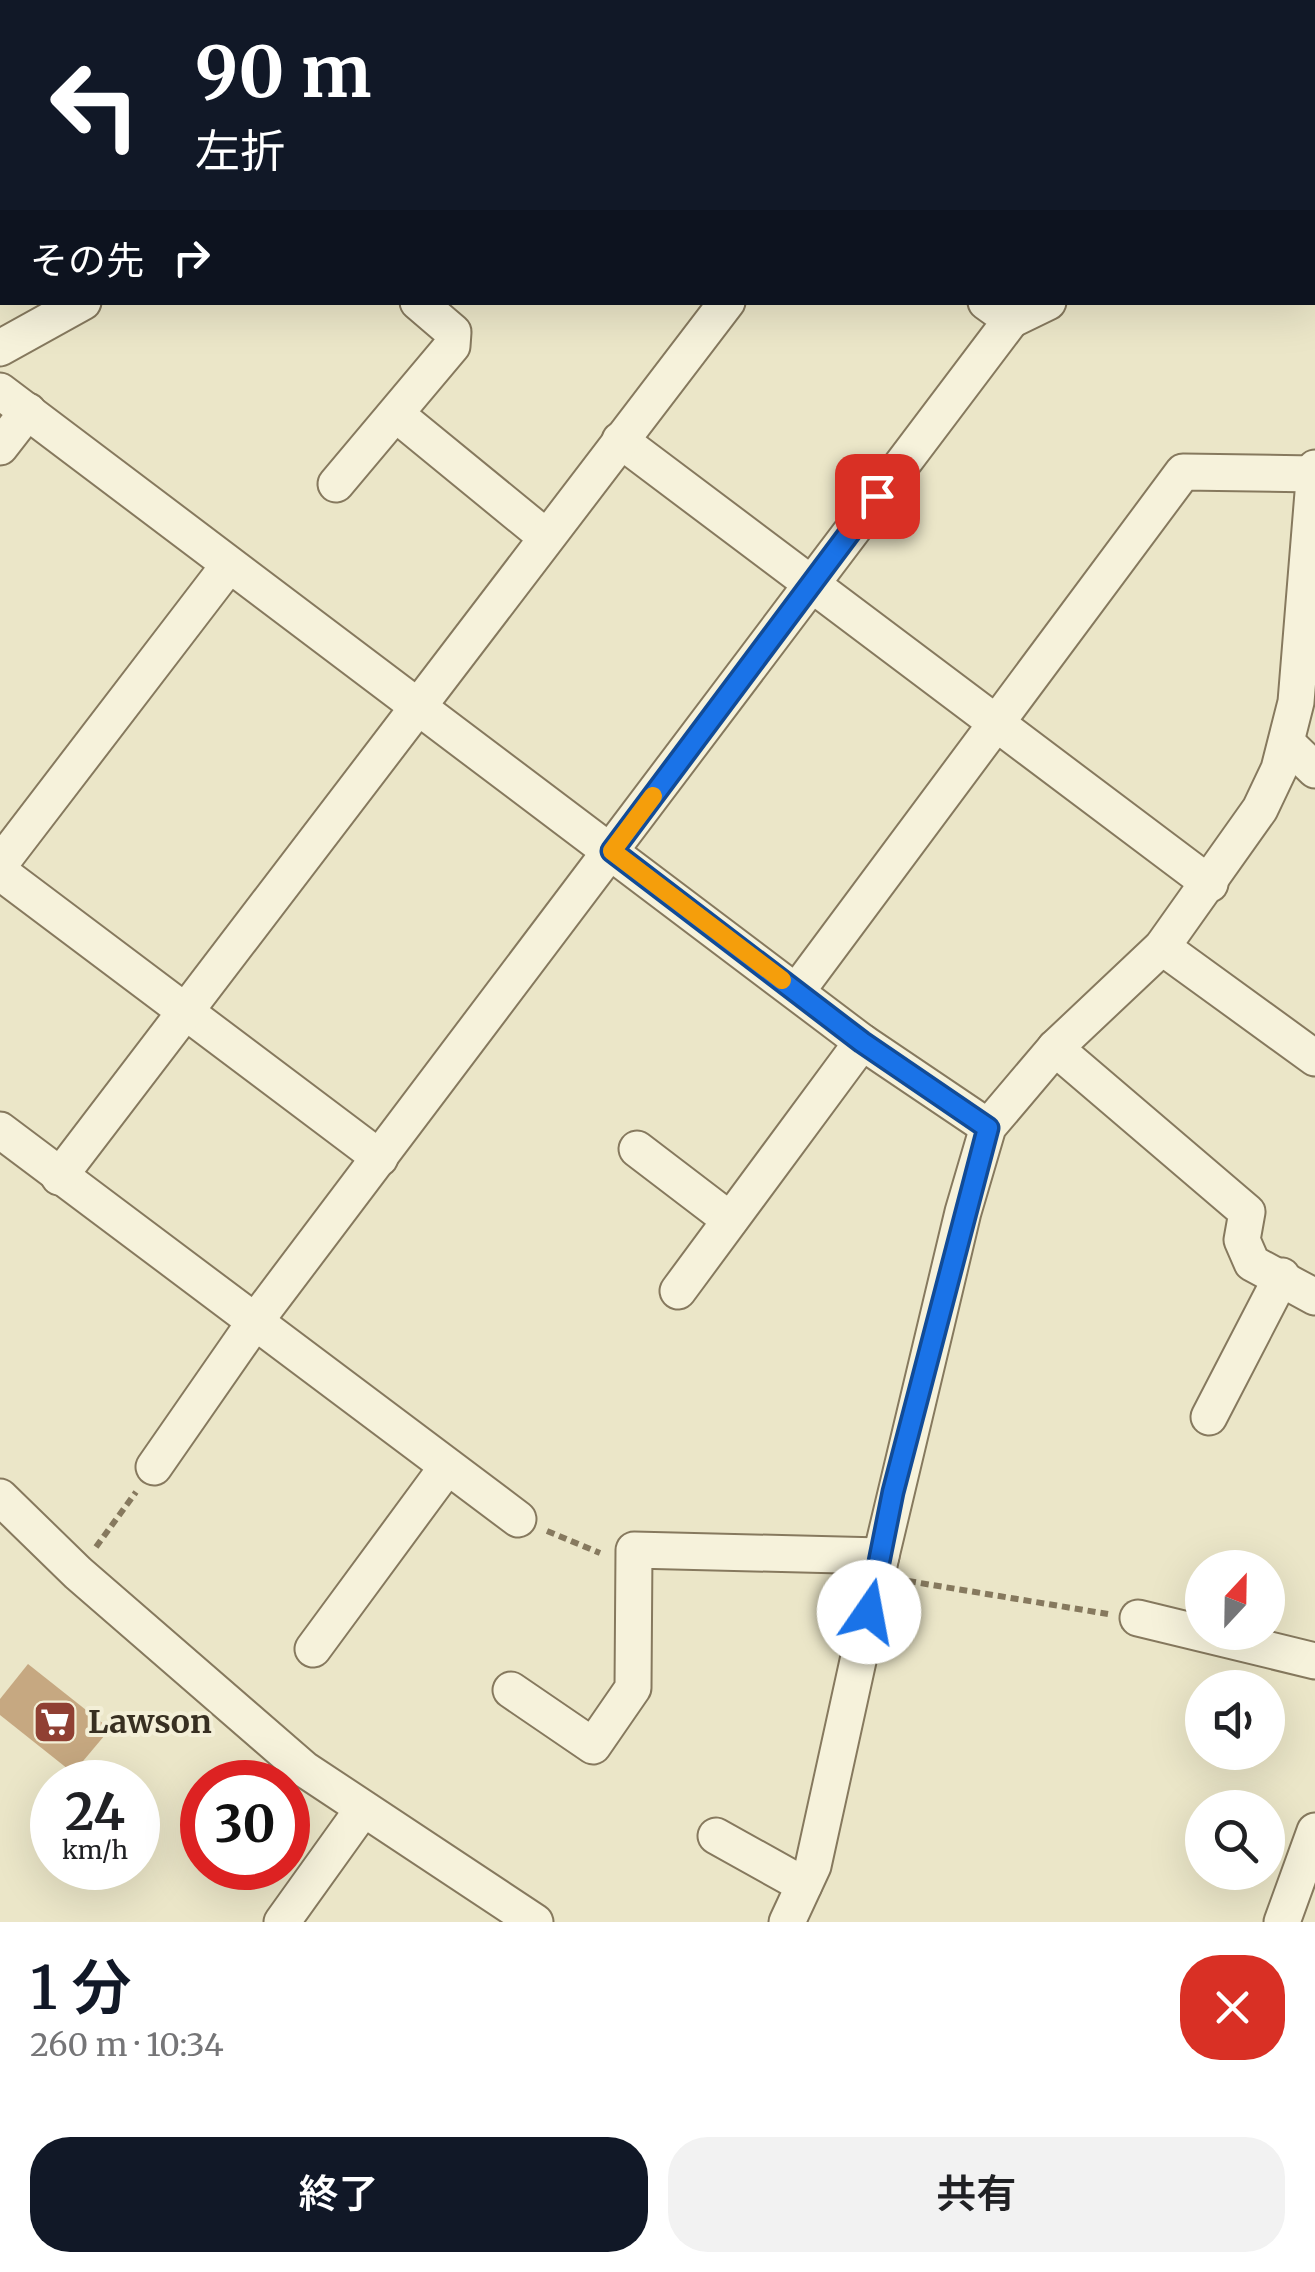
<!DOCTYPE html>
<html lang="ja">
<meta charset="utf-8">
<style>
:root{--surface:#fff;--page:#f2f2f2;--text:#202124;--muted:#757577;--accent:#111827}
body{margin:0;font-family:Merriweather,"Noto Sans JP",serif;background:var(--page);color:var(--text);height:100vh;display:flex;flex-direction:column;font-size:38px;white-space:nowrap}
*{box-sizing:border-box;margin:0}
p{font-size:32px;color:var(--muted)}
.icon{flex:none;width:55px;height:55px;fill:none;stroke:currentColor;stroke-width:2;stroke-linecap:round;stroke-linejoin:round}
.map{position:relative;height:1922px;overflow:hidden}
.drawer{display:flex;flex-direction:column;background:var(--surface);flex:1}
.drawer>*{flex:none}
.guide{position:absolute;left:0px;top:0px;width:1315px;height:305px;box-shadow:0 10px 40px #0002;background:#111827;color:#fff;overflow:hidden}
.needle{width:65px;rotate:22deg}
.fabs{position:absolute;left:1185px;top:1550px;display:grid;gap:20px}
.fabs a{display:grid;place-items:center;width:100px;height:100px;border-radius:50%;background:var(--surface);box-shadow:0 10px 40px #0002;font-size:50px}
.speed{position:absolute;left:30px;top:1760px;display:flex;gap:20px;font-size:50px;font-weight:700;text-align:center}
.speed>*{display:grid;place-content:center;width:130px;height:130px;border-radius:50%;background:var(--surface);box-shadow:0 10px 40px #0002;line-height:1}
.speed small{font-size:25px;font-weight:400}
.speed .limit{border:15px solid #d22;background:#fff;color:#111}
.pin{position:absolute;display:grid;place-items:center;width:85px;height:85px;color:#fff;margin:-42px;border-radius:20px;box-shadow:0 5px 15px #0006}
.me{position:absolute;width:110px;margin:-55px;rotate:12deg;stroke-linejoin:round;filter:drop-shadow(0 0 8px #0008)}
.turn{display:flex;align-items:center;gap:35px;height:210px;padding:0 30px;font-size:45px}
.turn .icon{width:130px;height:130px;stroke-width:2.5}
.turn b{display:block;font-size:70px;line-height:85px}
.then{display:flex;align-items:center;height:95px;padding:0 30px;background:#0003;gap:20px;font-size:38px}
.round{display:grid;place-items:center;flex:none;width:105px;height:105px;border-radius:40px;background:var(--page)}
.headline{display:flex;align-items:center;justify-content:space-between;height:170px;padding:0 30px}
h1{font-size:60px;font-weight:600;line-height:75px;color:var(--accent)}
.action{display:flex;gap:20px;margin-top:auto;padding:20px 30px}
.action a{flex:1;height:115px;border-radius:40px;background:var(--accent);color:#fff;font-size:40px;font-weight:600;line-height:115px;text-align:center}
.action a+a{background:var(--page);color:var(--text)}
.map>svg:first-child{display:block}
.building{fill:#c6a881}
.lines{fill:none;stroke-linecap:round;stroke-linejoin:round}
.minor-casing{stroke:#86795e;stroke-width:39}
.path{stroke:#86795e;stroke-width:6;stroke-dasharray:8 5;stroke-linecap:butt}
.minor{stroke:#f6f2db;stroke-width:35}
.route-casing{stroke:#114b97;stroke-width:25}
.route{stroke:#1a73e8;stroke-width:18}
.slow{stroke:#f59e0b;stroke-width:18}
.labels{text-anchor:middle;stroke-width:8;stroke-linejoin:round;paint-order:stroke}
.poi-label{font-size:32px;font-weight:bold;fill:#372f21;stroke:#f3efd7;text-anchor:start}
</style>
<div class="map">
<svg width="1315" height="1922" viewBox="0 0 1315 1922">
<rect width="100%" height="100%" fill="#ebe6c8"/>
<!-- building -->
<polygon class="building" points="28,1664 110,1729 73,1773 0,1715 0,1699"/>
<g class="lines">
<defs>
<g id="minor">
<polyline points="105,0 108,2"/>
<polyline points="353,0 355,2"/>
<polyline points="583,0 586,2"/>
<polyline points="967,0 971,2"/>
<polyline points="1251,0 1251,2"/>
<polyline points="31,2 33,0"/>
<polyline points="801,2 802,0"/>
<polyline points="1056,2 1058,0"/>
<polyline points="0,36 2,33"/>
<polyline points="0,139 2,141"/>
<polyline points="1312,252 1315,261"/>
<polyline points="1011,320 1048,302"/>
<polyline points="0,348 83,302"/>
<polyline points="0,391 862,1042 988,1127"/>
<polyline points="397,415 546,537"/>
<polyline points="620,440 1210,884"/>
<polyline points="0,447 28,411"/>
<polyline points="336,484 452,346 453,332 418,302"/>
<polyline points="1287,743 1315,770"/>
<polyline points="0,864 229,565"/>
<polyline points="0,872 380,1158"/>
<polyline points="1162,947 1315,1058"/>
<polyline points="797,991 1183,472 1315,474"/>
<polyline points="1055,1048 1247,1212 1242,1240 1252,1263 1315,1297"/>
<polyline points="0,1130 518,1519"/>
<polyline points="637,1149 730,1220"/>
<polyline points="59,1177 727,302"/>
<polyline points="678,1291 862,1042"/>
<polyline points="1209,1417 1282,1276"/>
<polyline points="154,1467 254,1323 1011,320 986,302"/>
<polyline points="0,1497 78,1573 304,1769 535,1922"/>
<polyline points="1138,1618 1315,1661"/>
<polyline points="313,1649 447,1467"/>
<polyline points="511,1690 593,1746 633,1688 634,1550 881,1556 963,1212 988,1127 1055,1048 1162,947 1260,809 1279,769 1296,702 1315,468"/>
<polyline points="716,1836 804,1885"/>
<polyline points="282,1922 363,1809"/>
<polyline points="787,1922 813,1866 881,1556"/>
<polyline points="1282,1922 1315,1831"/>
</g>
</defs>
<!-- minor casing -->
<use href="#minor" class="minor-casing"/>
<!-- path -->
<g class="path">
<polyline points="1312,135 1315,134"/>
<polyline points="547,1531 600,1553"/>
<polyline points="96,1547 136,1492"/>
<polyline points="908,1581 1108,1614"/>
</g>
<!-- minor -->
<use href="#minor" class="minor"/>
</g>
<g class="lines">
<defs>
<polyline id="route" points="869,1612 893,1492 988,1128 862,1042 612,851 877,496"/>
</defs>
<!-- route casing -->
<use href="#route" class="route-casing"/>
<!-- route -->
<use href="#route" class="route"/>
<!-- slow -->
<polyline class="slow" points="653,796 612,851 782,980"/>
</g>
<!-- icons -->
<defs>
<symbol id="supermarket-square" viewBox="-11 -11 22 22"><rect x="-9" y="-9" width="18" height="18" rx="4" fill="#904033" stroke="#f3efd7"/><path d="M-6-5.5h2.5l.6 2H6L4.5 2H-2.5L-4.4-4H-6ZM-1.5 3.2a1.3 1.3 0 1 0 .1 0ZM3 3.2a1.3 1.3 0 1 0 .1 0Z" fill="#fff"/></symbol>
</defs>
<g fill-rule="evenodd">
<use href="#supermarket-square" x="30" y="1697" width="50" height="50"/>
</g>
<g class="labels">
<!-- poi labels -->
<g class="poi-label">
<text x="88" y="1733">Lawson</text>
</g>
</g>
</svg>
<div class="fabs">
<a><svg class="needle" viewBox="-14 -14 28 28"><path d="M0-13l5 13h-10z" fill="#e53935"/><path d="M0 13l5-13h-10z" fill="#757577"/></svg></a>
<a><svg class="icon" aria-label="sound" viewBox="0 0 24 24"><path d="M4 9h4l5-4v14l-5-4H4zM17 9q2 3 0 6"/></svg></a>
<a><svg class="icon" aria-label="search" viewBox="0 0 24 24"><circle cx="10" cy="10" r="6"/><path d="M15 15l6 6"/></svg></a>
</div>
<div class="speed"><div>24<small>km/h</small></div><div class="limit">30</div></div>
<div class="pin" style="left:877px;top:496px;background:#d93025"><svg class="icon" aria-label="arrive" viewBox="0 0 24 24"><path d="M6 21V4h12l-3 4 3 4H6"/></svg></div>
<svg class="me" style="left:869px;top:1612px" viewBox="-20 -20 40 40"><circle r="19" fill="#fff"/><path d="M0-13L10 11 0 6-10 11z" fill="#1a73e8"/></svg>
<div class="guide">
<div class="turn"><svg class="icon" aria-label="left" viewBox="0 0 24 24"><path d="M17 20v-9H6M10 6l-5 5 5 5"/></svg><div><b>90 m</b>左折</div></div>
<div class="then">その先<svg class="icon" aria-label="right" viewBox="0 0 24 24"><path d="M7 20v-9h11M14 6l5 5-5 5"/></svg></div>
</div>
</div>
<section class="drawer">
<div class="headline"><div><h1>1 分</h1><p>260 m · 10:34</p></div><a class="round" style="background:#d93025;color:#fff"><svg class="icon" aria-label="close" viewBox="0 0 24 24"><path d="M6 6l12 12M18 6L6 18"/></svg></a></div>
<div class="action"><a>終了</a><a>共有</a></div>
</section>
